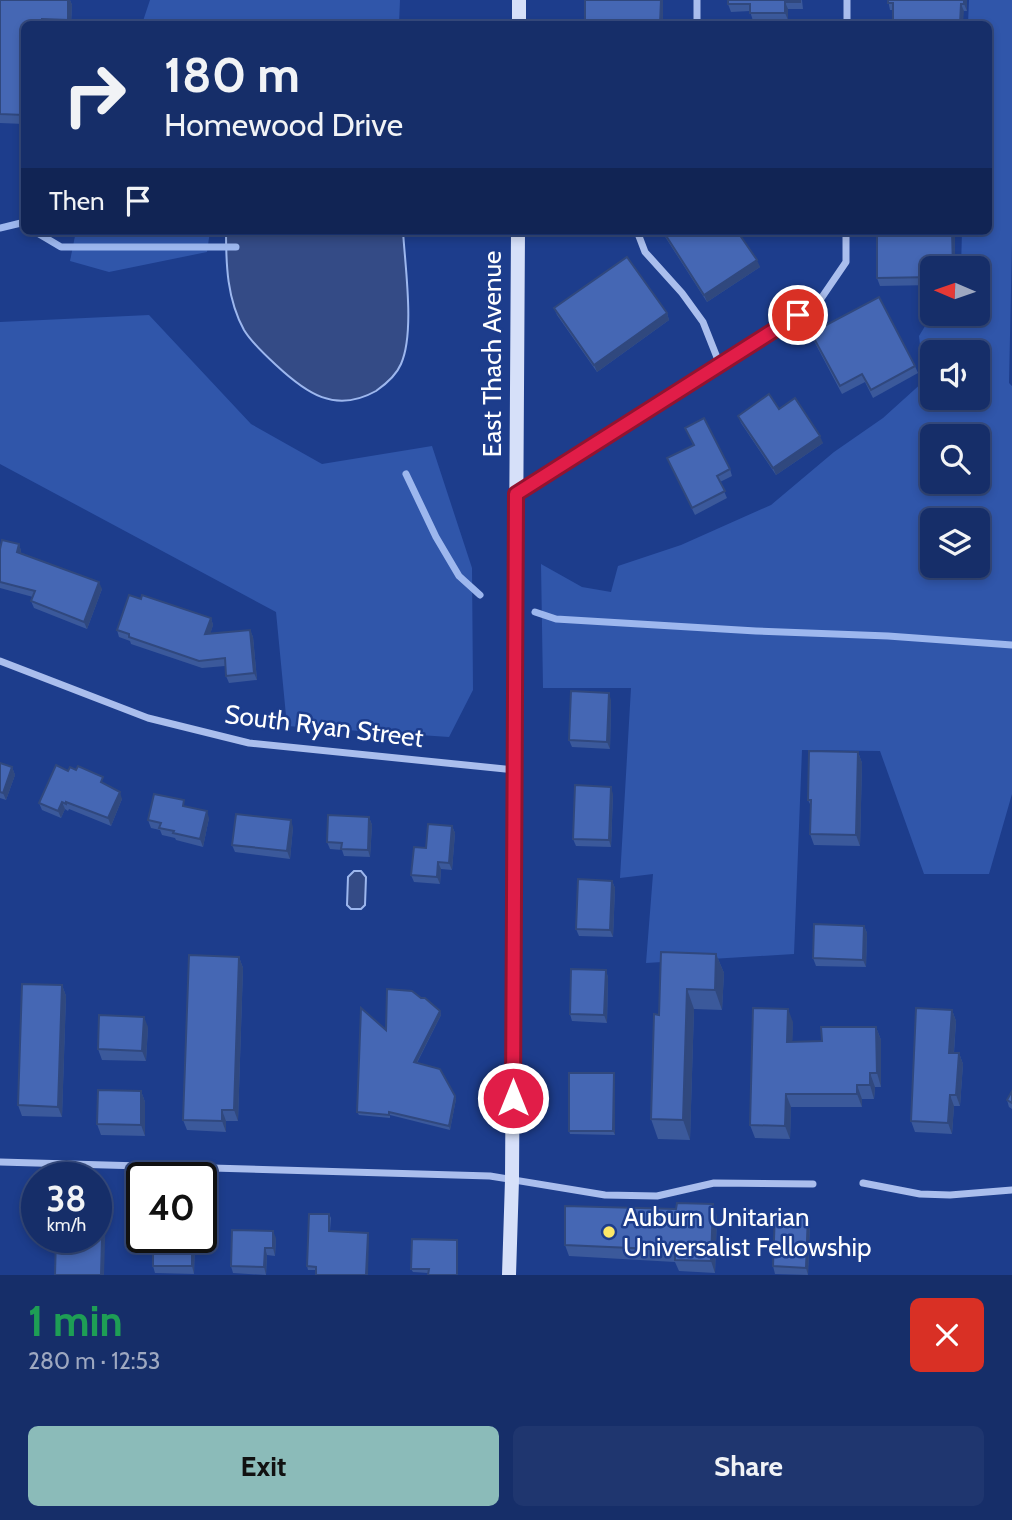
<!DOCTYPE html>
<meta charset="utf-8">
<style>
:root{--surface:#162e69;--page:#1f366f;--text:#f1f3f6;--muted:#9ea8c0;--line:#354a7d;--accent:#8bbbb9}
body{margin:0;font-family:Cabin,sans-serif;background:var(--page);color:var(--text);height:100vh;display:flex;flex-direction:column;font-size:26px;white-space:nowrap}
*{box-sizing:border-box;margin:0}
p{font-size:23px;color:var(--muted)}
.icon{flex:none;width:38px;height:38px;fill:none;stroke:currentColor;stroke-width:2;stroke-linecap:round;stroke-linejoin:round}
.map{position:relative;height:1275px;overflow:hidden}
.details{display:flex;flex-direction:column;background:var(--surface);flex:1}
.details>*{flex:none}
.guide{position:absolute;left:21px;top:21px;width:971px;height:214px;border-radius:10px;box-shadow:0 4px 10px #0003,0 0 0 2px var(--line);background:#162e69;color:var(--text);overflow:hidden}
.needle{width:46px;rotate:272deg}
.controls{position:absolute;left:920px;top:256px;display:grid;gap:14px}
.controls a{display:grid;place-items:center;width:70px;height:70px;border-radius:10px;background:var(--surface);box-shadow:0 4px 10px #0003,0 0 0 2px var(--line);font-size:35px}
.speed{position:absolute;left:21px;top:1162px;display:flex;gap:14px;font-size:35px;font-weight:700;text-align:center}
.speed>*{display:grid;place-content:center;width:91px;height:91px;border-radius:50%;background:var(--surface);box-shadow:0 4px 10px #0003,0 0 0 2px var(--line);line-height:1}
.speed small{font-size:18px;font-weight:400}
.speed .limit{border:4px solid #111;border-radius:10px;background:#fff;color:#111}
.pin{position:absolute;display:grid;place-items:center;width:60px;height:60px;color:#fff;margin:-30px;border:4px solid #fff;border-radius:50%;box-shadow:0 2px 7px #0007}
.me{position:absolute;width:77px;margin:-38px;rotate:0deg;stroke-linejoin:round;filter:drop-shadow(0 0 5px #0008)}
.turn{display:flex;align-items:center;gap:24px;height:147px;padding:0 28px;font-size:32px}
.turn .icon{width:91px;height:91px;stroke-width:2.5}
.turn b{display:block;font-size:49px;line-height:60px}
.then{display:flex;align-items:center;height:66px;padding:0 28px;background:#0003;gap:14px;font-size:26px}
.round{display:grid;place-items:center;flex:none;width:74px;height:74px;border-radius:10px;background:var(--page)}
.overview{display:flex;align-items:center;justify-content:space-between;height:119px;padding:0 28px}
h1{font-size:42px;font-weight:700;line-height:52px;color:#1e9e55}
.button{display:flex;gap:14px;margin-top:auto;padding:14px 28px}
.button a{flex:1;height:80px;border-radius:10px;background:var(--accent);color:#111;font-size:28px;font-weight:700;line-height:80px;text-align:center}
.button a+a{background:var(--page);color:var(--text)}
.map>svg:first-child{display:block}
.green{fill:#3056aa;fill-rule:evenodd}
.water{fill:#344b86;stroke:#9db7ee;stroke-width:2}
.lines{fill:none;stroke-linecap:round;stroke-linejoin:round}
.stream{stroke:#9db7ee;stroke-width:7}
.street{stroke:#aabeed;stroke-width:7}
.secondary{stroke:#d6e0f9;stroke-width:14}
.wall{fill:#3b599b}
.shaded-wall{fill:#30487e}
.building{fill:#4567b4;stroke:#30487e;stroke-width:2}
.route-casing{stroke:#92132f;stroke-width:18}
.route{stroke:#e11d48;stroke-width:12}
.poi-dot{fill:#fce768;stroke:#1d3d8c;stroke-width:2.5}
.labels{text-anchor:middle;stroke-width:5;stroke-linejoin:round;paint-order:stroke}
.street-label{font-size:26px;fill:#fff;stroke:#1d3d8c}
.poi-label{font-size:26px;fill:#fff;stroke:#1d3d8c;text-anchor:start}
</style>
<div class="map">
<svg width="1012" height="1275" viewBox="0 0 1012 1275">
<rect width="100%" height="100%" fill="#1d3d8c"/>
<!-- green -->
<g class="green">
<polygon points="150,0 400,0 399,24 142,24"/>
<path d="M969,0H1012V242L1009,383L1012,386V794L989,874H924L880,751L802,750L794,954L646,963L653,874L620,878L631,688H543L541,564L582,587L611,592L618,566L681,545L771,505L834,452L883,418L924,381L919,336L933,313H978V268H961L962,231H989V24H968ZM933,352H978V397H933ZM933,436H978V481H933ZM933,520H978V565H933Z"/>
<polygon points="76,231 210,231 207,252 109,272 70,261"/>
<polygon points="149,315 251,424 322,464 432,446 472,568 473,690 449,737 287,726 276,612 0,464 0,322"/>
</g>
<!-- water -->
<g class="water">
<path d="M226,231H403C405,266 415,333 401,364C396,376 386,384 376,391C335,414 306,393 276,365C265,355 252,343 244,330C227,299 226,265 226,231Z"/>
<polygon points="354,871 361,871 366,877 365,905 361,909 351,909 347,905 348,877"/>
</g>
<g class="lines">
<!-- stream -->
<g class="stream">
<polyline points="0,228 21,223 24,225"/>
<polyline points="34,231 61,247 236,247"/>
<polyline points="406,474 436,537 459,576 480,595"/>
<polyline points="535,612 556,619 756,631 888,636 1012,645"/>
</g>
<!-- street -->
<g class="street">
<polyline points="697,24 697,0"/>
<polyline points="847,24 847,0"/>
<polyline points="637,231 645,252 682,293 703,322 720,365"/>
<polyline points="517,493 818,303 846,262 846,231"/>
<polyline points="0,661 148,718 249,743 515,770"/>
<polyline points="0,1162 490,1176 605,1195 657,1196 714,1183 813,1184"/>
<polyline points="863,1183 920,1194 950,1195 1012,1190"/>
</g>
<!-- secondary -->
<g class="secondary">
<polyline points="519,24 519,0"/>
<polyline points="509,1275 512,1180 518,231"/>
</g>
</g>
<!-- wall -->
<g class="wall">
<polygon points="0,0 70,0 72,5 71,24 24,24 24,124 0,123"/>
<polygon points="802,0 803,9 788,9 788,20 753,21 750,11 731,12 728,4"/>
<polygon points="888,0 967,0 967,11 890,10"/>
<polygon points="662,231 737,231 760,267 707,302 664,235"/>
<polygon points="877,231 955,231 955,268 933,268 933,285 880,286 877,278"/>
<polygon points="554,308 667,313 669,320 597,372 557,315"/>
<polygon points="811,333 915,366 918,373 873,398 865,382 842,394 814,341"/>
<polygon points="779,409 823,443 776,475 741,423 738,416"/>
<polygon points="685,428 730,469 732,476 720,482 727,498 695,515 667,458 693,445"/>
<polygon points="19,544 21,551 21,554 102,589 87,629 34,608 31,601 33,597 0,588 0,549"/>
<polygon points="141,599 211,618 213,625 210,634 250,630 253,637 257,680 229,683 226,676 225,666 202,668 131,644 130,641 119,637 117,630"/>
<polygon points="611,700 610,749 572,747 569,740"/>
<polygon points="858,752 862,763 860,846 814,845 810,834 811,806 808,800"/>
<polygon points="0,763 12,767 15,775 6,800 0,798"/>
<polygon points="68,771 105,784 122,799 111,826 69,809 68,811 65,809 61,818 42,810 39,803"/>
<polygon points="613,794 611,847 576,846 573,839"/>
<polygon points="187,807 209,818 203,847 176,840 175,838 162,835 160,830 151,828 148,820"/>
<polygon points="369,817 372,825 370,857 344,856 342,850 330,849 327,842"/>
<polygon points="452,826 455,833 452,870 441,869 440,884 414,882 411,875 426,848"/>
<polygon points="293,827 290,859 235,852 232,845"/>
<polygon points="612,881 615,888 613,937 579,936 576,929"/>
<polygon points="864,926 867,933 866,967 816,966 813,958"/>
<polygon points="716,954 724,973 722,1010 694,1009 690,1140 658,1139 651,1119 659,1015"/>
<polygon points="239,957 243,968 238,1121 226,1121 226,1132 187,1130 183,1120"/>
<polygon points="606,970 608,978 607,1023 572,1021 570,1014"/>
<polygon points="62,985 66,996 62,1117 22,1116 18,1105"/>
<polygon points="421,998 440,1011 441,1015 417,1063 455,1096 456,1099 450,1130 390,1115 390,1118 359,1115 357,1112 386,1030"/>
<polygon points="952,1010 956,1021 954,1053 959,1053 963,1064 960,1106 954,1106 952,1134 915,1132 911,1121"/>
<polygon points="793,1022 792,1042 822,1041 876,1027 881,1040 881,1087 875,1087 874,1099 862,1099 862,1107 791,1107 790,1139 755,1138 750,1125"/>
<polygon points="148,1027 146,1061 102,1060 98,1049"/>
<polygon points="615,1077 615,1135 570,1134 569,1131"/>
<polygon points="141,1091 145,1102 145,1136 101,1135 97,1124"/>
<polygon points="1012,1091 1012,1109 1009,1107 1007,1100"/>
<polygon points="329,1214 331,1218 330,1231 369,1236 316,1270 308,1270 307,1266"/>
<polygon points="717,1216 715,1273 679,1271 675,1262 569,1256 565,1245"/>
<polygon points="810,1220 808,1275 775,1274 773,1266"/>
<polygon points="153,1237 195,1237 194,1274 155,1273 153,1266"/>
<polygon points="276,1238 275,1256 267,1255 266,1275 233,1273 231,1266"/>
<polygon points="458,1244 428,1273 413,1272 411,1269"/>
</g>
<!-- shaded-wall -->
<g class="shaded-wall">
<polygon points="68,0 70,0 72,5 71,24 69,24 68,20"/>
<polygon points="661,0 663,0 663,24 660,24"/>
<polygon points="964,0 967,0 967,11 964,4"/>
<polygon points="785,2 788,9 788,20 785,13"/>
<polygon points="961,4 964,11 963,24 960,24"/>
<polygon points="952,231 955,231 955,268 953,268"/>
<polygon points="757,260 760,267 707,302 704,295"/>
<polygon points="667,313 669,320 597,372 594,365"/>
<polygon points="820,436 823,443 776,475 773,468"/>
<polygon points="19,544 21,551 19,560 17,552"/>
<polygon points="99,582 102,589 87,629 84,622"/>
<polygon points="211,618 213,625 208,642 205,634"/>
<polygon points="250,630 253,637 257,680 254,673"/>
<polygon points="609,693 611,700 610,749 607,742"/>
<polygon points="858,752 862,763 860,846 856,835"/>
<polygon points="12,767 15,775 6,800 3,793"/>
<polygon points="611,787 613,794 611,847 609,840"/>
<polygon points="120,792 122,799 111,826 108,818"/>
<polygon points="62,802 65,809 61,818 58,811"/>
<polygon points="207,811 209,818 203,847 200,839"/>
<polygon points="369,817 372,825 370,857 368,850"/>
<polygon points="291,820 293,827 290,859 287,851"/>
<polygon points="452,826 455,833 452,870 449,863"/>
<polygon points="438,862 441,869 440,884 437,877"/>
<polygon points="612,881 615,888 613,937 610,930"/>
<polygon points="864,926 867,933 866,967 863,960"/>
<polygon points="716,954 724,973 722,1010 715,990"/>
<polygon points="239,957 243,968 238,1121 234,1110"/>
<polygon points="606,970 608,978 607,1023 604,1015"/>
<polygon points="62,985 66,996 62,1117 58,1107"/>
<polygon points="687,989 694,1009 690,1140 683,1120"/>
<polygon points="788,1009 793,1022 792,1055 787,1042"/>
<polygon points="952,1010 956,1021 953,1063 949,1053"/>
<polygon points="440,1011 441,1015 415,1066 414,1062"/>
<polygon points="144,1017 148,1027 146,1061 142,1051"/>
<polygon points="876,1027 881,1040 881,1087 877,1073"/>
<polygon points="959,1053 963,1064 960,1106 956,1095"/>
<polygon points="614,1073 615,1077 615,1135 613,1131"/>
<polygon points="870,1073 875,1087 874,1099 870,1085"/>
<polygon points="857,1085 862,1099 862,1107 857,1094"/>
<polygon points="141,1091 145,1102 145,1136 141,1125"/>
<polygon points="786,1094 791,1107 790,1139 785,1126"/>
<polygon points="950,1095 954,1106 952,1134 948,1123"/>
<polygon points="455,1096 456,1099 450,1130 449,1126"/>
<polygon points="222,1110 226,1121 226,1132 222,1121"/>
<polygon points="103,1202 106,1209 104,1275 101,1275"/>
<polygon points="713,1204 717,1216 715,1273 711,1261"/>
<polygon points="808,1213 810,1220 808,1275 806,1268"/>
<polygon points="273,1231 276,1238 275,1256 273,1248"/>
<polygon points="368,1233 369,1236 368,1275 366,1275"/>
<polygon points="192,1237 195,1237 194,1274 192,1266"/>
<polygon points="457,1240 458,1244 458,1275 457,1275"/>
<polygon points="265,1248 267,1255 266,1275 264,1267"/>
</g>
<!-- building -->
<g class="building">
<polygon points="0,0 68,0 68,20 42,19 42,24 24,24 24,115 0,114"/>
<polygon points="585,0 661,0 660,24 585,24"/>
<polygon points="728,0 800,0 800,2 785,2 785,13 750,13 750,4 728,4"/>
<polygon points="888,0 964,0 964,4 961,4 960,24 893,24 893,3 888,3"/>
<polygon points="663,231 737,231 757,260 704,295"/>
<polygon points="877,231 952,231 953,268 933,268 933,277 877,278"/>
<polygon points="627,257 667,313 594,365 554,308"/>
<polygon points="879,297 915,366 871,390 862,374 840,386 811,333"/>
<polygon points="769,394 779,409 795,398 820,436 773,468 738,416"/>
<polygon points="704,418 730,469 717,476 725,491 692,508 667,458 694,445 685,428"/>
<polygon points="2,540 19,544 17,552 99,582 84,622 31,601 35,591 0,582 0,549"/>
<polygon points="129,595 141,599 142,595 211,618 205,634 250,630 254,673 226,676 225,658 199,661 129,637 129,634 117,630"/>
<polygon points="571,691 609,693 607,742 569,740"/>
<polygon points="809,751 858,752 856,835 810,834 811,800 808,800"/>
<polygon points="0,763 12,767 3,793 0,792"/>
<polygon points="56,765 68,771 70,767 76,770 78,766 103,777 101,782 120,792 108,818 66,802 66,804 62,802 58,811 39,803"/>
<polygon points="575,785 611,787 609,840 573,839"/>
<polygon points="154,794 184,800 183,806 207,811 200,839 173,833 174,831 159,828 161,823 148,820"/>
<polygon points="236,814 291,820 287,851 232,845"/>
<polygon points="328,815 369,817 368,850 341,849 342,843 327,842"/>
<polygon points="428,824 452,826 449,863 438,862 437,877 411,875 414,847 426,848"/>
<polygon points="578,879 612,881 610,930 576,929"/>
<polygon points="814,924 864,926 863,960 813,958"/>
<polygon points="661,952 716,954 715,990 687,989 683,1120 651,1119 654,1014 659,1015"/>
<polygon points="189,955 239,957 234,1110 222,1110 222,1121 183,1120"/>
<polygon points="571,969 606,970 604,1015 570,1014"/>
<polygon points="22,984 62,985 58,1107 18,1105"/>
<polygon points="387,989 412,991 421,998 425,998 440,1011 414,1062 440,1069 455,1096 449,1126 389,1112 389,1115 357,1112 361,1008 386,1030"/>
<polygon points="753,1008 788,1009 787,1042 822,1041 821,1027 876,1027 877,1073 870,1073 870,1085 857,1085 857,1094 786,1094 785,1126 750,1125"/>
<polygon points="916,1008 952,1010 949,1053 959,1053 956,1095 950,1095 948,1123 911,1121"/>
<polygon points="99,1015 144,1017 142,1051 98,1049"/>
<polygon points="569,1073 614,1073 613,1131 569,1131"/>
<polygon points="98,1090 141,1091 141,1125 97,1124"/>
<polygon points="1012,1091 1012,1103 1007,1100"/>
<polygon points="96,1202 103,1202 101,1275 55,1275 56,1237 96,1237"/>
<polygon points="677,1203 713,1204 711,1261 675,1260 675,1250 565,1245 565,1206 676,1209"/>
<polygon points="775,1212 808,1213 806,1268 773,1266"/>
<polygon points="309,1214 329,1214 329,1231 368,1233 366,1275 316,1275 316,1267 307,1266"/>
<polygon points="232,1230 273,1231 273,1248 265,1248 264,1267 231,1266"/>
<rect x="153" y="1237" width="39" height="29"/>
<polygon points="412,1239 457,1240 457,1275 428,1275 429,1269 411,1269"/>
</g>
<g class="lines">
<defs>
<polyline id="route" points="513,1098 516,494 798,315"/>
</defs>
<!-- route casing -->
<use href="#route" class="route-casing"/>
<!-- route -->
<use href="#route" class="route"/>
</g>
<!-- markers -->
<circle class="poi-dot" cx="609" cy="1232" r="7"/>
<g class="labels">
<!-- street labels -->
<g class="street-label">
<text transform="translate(492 354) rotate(-90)" y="9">East Thach Avenue</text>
<text transform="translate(324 726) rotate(7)" y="9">South Ryan Street</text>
</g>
<!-- poi labels -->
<g class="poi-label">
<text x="623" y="1226">Auburn Unitarian<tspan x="623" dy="30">Universalist Fellowship</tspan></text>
</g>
</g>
</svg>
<div class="controls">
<a><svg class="needle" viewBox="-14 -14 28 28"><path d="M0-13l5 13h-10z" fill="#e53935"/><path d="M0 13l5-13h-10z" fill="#9ea8c0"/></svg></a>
<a><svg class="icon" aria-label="sound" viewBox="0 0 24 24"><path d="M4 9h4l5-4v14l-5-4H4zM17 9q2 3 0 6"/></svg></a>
<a><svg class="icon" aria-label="search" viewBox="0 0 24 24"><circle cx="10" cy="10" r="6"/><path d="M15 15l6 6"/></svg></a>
<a><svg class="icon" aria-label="layers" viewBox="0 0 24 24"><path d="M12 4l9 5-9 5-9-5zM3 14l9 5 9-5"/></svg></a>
</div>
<div class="speed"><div>38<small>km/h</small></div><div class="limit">40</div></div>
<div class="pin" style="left:798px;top:315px;background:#d93025"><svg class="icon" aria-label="arrive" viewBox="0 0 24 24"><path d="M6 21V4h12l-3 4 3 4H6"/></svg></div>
<svg class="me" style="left:513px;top:1098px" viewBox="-20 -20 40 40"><circle r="17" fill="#e11d48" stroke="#fff" stroke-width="3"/><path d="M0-11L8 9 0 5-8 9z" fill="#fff"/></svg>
<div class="guide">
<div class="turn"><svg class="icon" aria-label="right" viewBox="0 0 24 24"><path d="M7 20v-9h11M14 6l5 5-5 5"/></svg><div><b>180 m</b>Homewood Drive</div></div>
<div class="then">Then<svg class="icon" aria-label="arrive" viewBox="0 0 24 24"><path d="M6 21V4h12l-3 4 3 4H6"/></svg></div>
</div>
</div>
<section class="details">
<div class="overview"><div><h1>1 min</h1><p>280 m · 12:53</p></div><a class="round" style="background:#d93025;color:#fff"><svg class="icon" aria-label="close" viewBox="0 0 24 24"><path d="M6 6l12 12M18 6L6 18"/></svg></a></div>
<div class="button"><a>Exit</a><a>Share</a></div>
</section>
